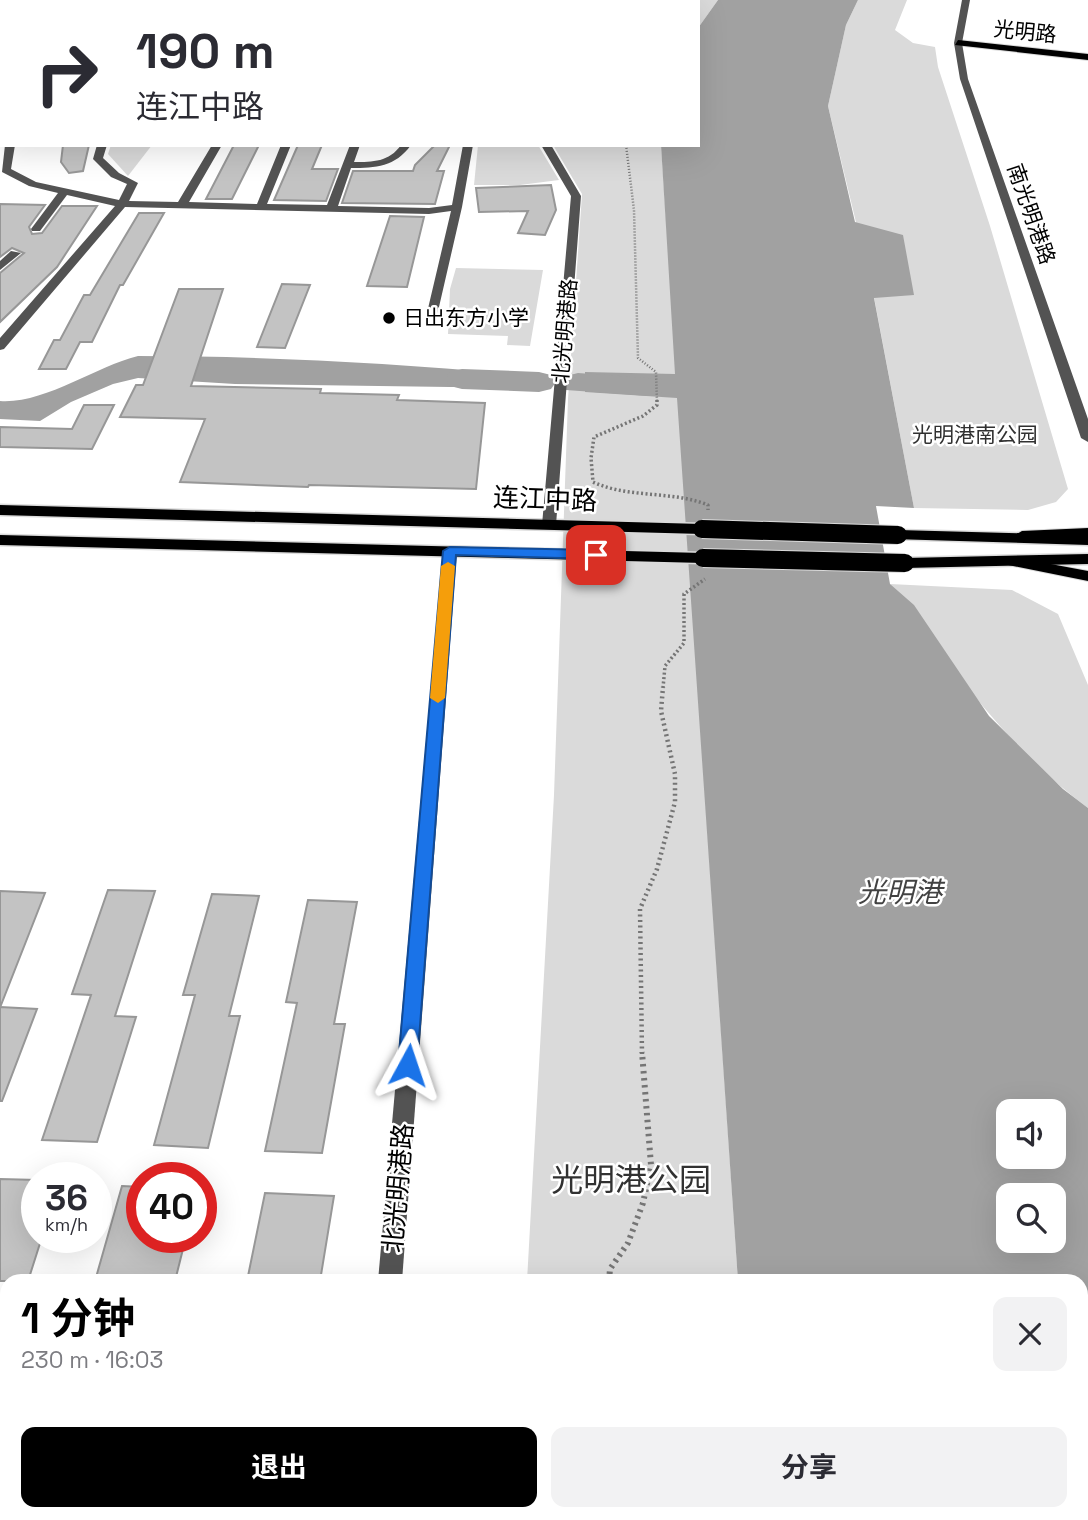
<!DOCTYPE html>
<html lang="zh">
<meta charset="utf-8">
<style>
:root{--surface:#fff;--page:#f2f2f3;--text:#2b2b33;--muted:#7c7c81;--accent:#000}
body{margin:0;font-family:"Space Grotesk","Noto Sans SC",sans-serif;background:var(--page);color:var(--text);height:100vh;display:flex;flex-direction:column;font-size:26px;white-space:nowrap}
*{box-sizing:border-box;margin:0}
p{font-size:23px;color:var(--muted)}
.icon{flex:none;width:38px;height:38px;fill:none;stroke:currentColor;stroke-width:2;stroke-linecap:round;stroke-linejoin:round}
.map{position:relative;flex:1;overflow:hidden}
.drawer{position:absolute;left:0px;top:1274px;width:1088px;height:247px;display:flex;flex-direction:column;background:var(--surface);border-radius:21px 21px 0 0;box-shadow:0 7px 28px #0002}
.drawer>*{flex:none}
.banner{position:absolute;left:0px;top:0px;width:700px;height:147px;box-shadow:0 7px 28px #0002;background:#fff;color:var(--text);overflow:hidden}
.buttons{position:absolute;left:996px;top:1099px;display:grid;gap:14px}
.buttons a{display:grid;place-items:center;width:70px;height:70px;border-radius:14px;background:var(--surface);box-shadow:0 7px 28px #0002;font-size:35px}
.speed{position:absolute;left:21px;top:1162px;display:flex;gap:14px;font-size:35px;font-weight:700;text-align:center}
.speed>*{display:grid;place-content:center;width:91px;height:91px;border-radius:50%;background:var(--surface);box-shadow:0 7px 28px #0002;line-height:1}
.speed small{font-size:18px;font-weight:400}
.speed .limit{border:10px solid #d22;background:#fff;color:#111}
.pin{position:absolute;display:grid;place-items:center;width:60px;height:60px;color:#fff;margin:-30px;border-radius:14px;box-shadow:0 4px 10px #0006}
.me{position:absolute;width:77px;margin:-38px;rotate:5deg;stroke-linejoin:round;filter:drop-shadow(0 0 5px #0008)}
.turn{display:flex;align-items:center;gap:24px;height:147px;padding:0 21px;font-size:32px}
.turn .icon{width:91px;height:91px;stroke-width:2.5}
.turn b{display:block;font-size:49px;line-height:60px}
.round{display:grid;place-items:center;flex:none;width:74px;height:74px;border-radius:14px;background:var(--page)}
.summary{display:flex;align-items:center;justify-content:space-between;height:119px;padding:0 21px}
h1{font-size:42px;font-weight:700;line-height:52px;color:var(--accent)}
.action{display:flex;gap:14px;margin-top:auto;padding:14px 21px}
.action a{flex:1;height:80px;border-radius:14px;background:var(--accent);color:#fff;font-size:28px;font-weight:700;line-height:80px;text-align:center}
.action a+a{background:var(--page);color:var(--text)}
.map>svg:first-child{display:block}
.green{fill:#dadada}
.water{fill:#a1a1a1;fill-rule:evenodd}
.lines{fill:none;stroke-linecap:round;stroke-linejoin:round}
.river{fill:#a1a1a1;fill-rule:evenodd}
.building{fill:#c3c3c3;stroke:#979797;stroke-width:2}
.major-casing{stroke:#dbdbdb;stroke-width:2}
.highway-casing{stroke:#dbdbdb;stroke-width:3}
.path-far3{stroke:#757575;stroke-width:2.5;stroke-dasharray:1 2;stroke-linecap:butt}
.path-far2{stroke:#757575;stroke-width:3.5;stroke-dasharray:2 2.5;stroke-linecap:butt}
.path-far1{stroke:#757575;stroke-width:4.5;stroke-dasharray:2 3.5;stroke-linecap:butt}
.path{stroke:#757575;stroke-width:6;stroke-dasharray:2.5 4.5;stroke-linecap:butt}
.minor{fill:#535353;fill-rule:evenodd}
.major{fill:#000;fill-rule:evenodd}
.highway{fill:#000;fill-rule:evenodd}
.highway-bridge-casing{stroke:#dbdbdb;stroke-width:20;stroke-linecap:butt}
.highway-bridge{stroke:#000;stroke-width:18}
.route{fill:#1a73e8;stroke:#114b97;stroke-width:2}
.slow{fill:#f59e0b}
.poi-dot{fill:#000;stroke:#fff;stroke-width:2.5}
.labels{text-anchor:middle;stroke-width:5;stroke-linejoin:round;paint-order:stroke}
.far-street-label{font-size:21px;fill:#000;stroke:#fff}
.far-poi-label{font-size:21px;fill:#000;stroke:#fff;text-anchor:start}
.far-park-label{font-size:21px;fill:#313131;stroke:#fff}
.street-label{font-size:26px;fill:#000;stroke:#fff}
.water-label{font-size:28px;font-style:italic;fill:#424242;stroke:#fff}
.near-park-label{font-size:32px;fill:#313131;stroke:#fff}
</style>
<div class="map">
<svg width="1088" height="1520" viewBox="0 0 1088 1520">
<rect width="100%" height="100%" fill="#fff"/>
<!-- green -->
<g class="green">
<polygon points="562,0 718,0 698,28 698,2 560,2"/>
<polygon points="858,0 907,0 895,30 913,43 935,47 938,67 990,226 1068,489 1056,502 1028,510 914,508 874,297 828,106 846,25"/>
<polygon points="111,145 152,145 128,176 108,154"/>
<polygon points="478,145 538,145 559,180 520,185 474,185"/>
<polygon points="553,145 661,145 738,1281 527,1281 554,795 568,399 582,194"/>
<polygon points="456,268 543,270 530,346 507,345 508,336 448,334 450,289"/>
<path d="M890,584L1012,590L1058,614L1088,685V808C1005,747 951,665 890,584Z"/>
<polygon points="494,1514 754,1514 755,1520 493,1520"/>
</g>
<!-- water -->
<g class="water">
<path d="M718,0H858L846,25L828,106L855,222L903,235L914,295L874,298L914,508L876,506L890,584L914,605L989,716L1063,789L1088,808V1520H755L754,1514H1082V1281H738L677,398L585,392V372L675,374L661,145H698V28ZM1008,1111H1054V1157H1008ZM1008,1195H1054V1241H1008Z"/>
<path d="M138,356C264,356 389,363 514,374L526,381L514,387H450L235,384L138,378L113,384L71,402L40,421L0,419V401C45,404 94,367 138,356Z"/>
</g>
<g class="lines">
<!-- river -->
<g class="river">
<polygon points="462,369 539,372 551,375 556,382 551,389 539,392 462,389 450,386 445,379 450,372"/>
<polygon points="578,373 661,379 666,386 661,393 649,396 566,390 561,383 566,376"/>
</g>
</g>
<!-- building -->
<g class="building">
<polygon points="63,145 89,145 83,171 69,173 61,162"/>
<polygon points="234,145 259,145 232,199 206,199"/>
<polygon points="298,145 322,145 312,169 338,169 326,201 274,200"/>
<polygon points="435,145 450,145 437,171 444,171 435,204 342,203 353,171 413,171 415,165"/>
<polygon points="551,185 556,210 545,235 518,233 528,211 479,212 476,188"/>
<polygon points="0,204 45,205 29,227 32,234 42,233 62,206 97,206 57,267 0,322 0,273 24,253 12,248 0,257"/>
<polygon points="139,213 164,213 123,285 120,285 92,342 80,342 66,369 39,369 54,340 60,340 84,295 90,295"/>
<polygon points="390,216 424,217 407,287 367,286"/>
<polygon points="282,284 310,285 285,348 257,347"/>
<polygon points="179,289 223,289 191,386 321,389 320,393 399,395 397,400 485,403 476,489 309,485 308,487 180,482 205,419 120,417 136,385 143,385"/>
<polygon points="84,405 114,405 92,449 0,447 0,427 72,429"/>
<polygon points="108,890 155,891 115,1016 136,1017 97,1142 42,1140 91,995 72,994"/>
<polygon points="0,891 45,893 1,1005 0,1005"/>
<polygon points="212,894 259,896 229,1016 240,1016 208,1148 154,1145 195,995 183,995"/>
<polygon points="308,900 357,902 334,1024 345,1024 322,1153 265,1151 297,1003 286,1002"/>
<polygon points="0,1007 37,1009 2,1101 0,1101"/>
<polygon points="0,1179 37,1180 37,1237 42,1237 28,1281 0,1281"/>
<polygon points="122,1186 142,1187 142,1237 186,1237 175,1281 95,1281"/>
<polygon points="265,1193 334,1196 320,1281 247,1281"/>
</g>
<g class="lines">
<defs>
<g id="major">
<polygon points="958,40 1088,54 1088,60 955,45"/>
<polygon points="1088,528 1088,536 1022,539 1015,535 1022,531"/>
<polygon points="1008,556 1088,571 1088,581 1003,564 1000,561"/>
</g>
<g id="highway">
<polygon points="130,0 146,0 128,2"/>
<polygon points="179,0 195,0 177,2"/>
<rect x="0" y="38" width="2" height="6"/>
<polygon points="0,505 702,524 711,529 702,534 0,515"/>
<polygon points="898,530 1088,535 1088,545 892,539 889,535 892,531"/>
<polygon points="0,535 703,553 712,558 703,563 0,545"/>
<polygon points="1088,554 1088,564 905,568 896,563 905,558"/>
</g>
</defs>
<!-- major casing -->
<use href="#major" class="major-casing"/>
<!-- highway casing -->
<use href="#highway" class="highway-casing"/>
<!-- path-far3 -->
<g class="path-far3">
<polyline points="671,0 673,2"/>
<polyline points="626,145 634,210 638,358 656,372 657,402"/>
</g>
<!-- path-far2 -->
<g class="path-far2">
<path d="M657,400V405L643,416L594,437L591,458L593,482C630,499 671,490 708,505V510"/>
<polyline points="663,688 665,666 684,643 684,594 705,579"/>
</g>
<!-- path-far1 -->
<polyline class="path-far1" points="642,1054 640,909 657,869 675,802 675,774 661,711 663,687"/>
<!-- path -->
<g class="path">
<polyline points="609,1281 610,1269 628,1243 643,1203 651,1165 642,1052"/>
<polyline points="615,1514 615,1520"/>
</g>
<!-- minor -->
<g class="minor">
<polygon points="60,0 69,0 70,2 61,2"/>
<polygon points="431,0 439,0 430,2"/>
<polygon points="481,0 489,0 480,2"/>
<polygon points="537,0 546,0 536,2"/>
<polygon points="962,0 970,0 962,43 968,79 1088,419 1088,442 1081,438 960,79 954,43"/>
<path d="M5,145H15L11,169L36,182L119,200L127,184L111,177L93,159L97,145H107L103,158L119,173L138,183L129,201L178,202L212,145H222L189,202L257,204L281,145H291L267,204L327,205L350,145H360L354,162C373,162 389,162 401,145H411C395,167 376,168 351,168L338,206L429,208L452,205L463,145H473L462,207L436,320L426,317L451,211L429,214L125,207L4,349L0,350V338L115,206L67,195L40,231H32L31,229L58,193L29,186L2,172Z"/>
<polygon points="541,145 551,145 581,196 556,525 549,529 542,525 571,196"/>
<polygon points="11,251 21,253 0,270 0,261"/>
<polygon points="450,547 457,551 402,1281 378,1281 443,551"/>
<rect x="0" y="1412" width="7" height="26"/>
<polygon points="361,1514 387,1514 388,1520 360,1520"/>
</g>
<!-- major -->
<use href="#major" class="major"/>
<!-- highway -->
<use href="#highway" class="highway"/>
<defs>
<g id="highway-bridge">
<polyline points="702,529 898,535"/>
<polyline points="703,558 905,563"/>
</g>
</defs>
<!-- highway-bridge casing -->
<use href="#highway-bridge" class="highway-bridge-casing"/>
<!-- highway-bridge -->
<use href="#highway-bridge" class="highway-bridge"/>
</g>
<!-- route -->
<polygon class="route" points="450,547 596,550 603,555 596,559 456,555 417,1065 414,1071 408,1073 401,1071 398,1065 443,551"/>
<!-- slow -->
<polygon class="slow" points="448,562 455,566 445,698 438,703 430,698 441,566"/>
<!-- markers -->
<circle class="poi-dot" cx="389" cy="318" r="7"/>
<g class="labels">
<!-- far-street labels -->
<g class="far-street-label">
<text transform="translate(1025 32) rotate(6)" y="7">光明路</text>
<text transform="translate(1031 214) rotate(71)" y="7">南光明港路</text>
<text transform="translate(565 331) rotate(-85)" y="7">北光明港路</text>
</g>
<!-- far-poi labels -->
<g class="far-poi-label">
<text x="403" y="325">日出东方小学</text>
</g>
<!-- far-park labels -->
<g class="far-park-label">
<text x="975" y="442">光明港南公园</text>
</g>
<!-- street labels -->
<g class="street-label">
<text transform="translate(545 499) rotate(2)" y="9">连江中路</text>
<text transform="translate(398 1188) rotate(-85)" y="9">北光明港路</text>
</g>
<!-- water labels -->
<g class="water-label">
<text x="900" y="902">光明港</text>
</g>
<!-- near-park labels -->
<g class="near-park-label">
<text x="631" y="1191">光明港公园</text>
</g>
</g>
</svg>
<div class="buttons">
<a><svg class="icon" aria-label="sound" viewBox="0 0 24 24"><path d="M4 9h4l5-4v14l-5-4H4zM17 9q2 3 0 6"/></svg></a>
<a><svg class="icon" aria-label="search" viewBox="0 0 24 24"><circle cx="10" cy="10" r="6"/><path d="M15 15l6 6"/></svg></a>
</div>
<div class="speed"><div>36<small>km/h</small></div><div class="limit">40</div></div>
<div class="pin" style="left:596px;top:555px;background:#d93025"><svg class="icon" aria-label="arrive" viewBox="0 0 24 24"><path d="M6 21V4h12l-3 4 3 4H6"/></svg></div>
<svg class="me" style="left:408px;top:1065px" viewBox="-20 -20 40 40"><path d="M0-17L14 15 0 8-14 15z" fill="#1a73e8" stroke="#fff" stroke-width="4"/></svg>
<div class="banner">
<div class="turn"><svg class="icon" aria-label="right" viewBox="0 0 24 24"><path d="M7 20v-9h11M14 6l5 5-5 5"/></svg><div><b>190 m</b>连江中路</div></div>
</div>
<section class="drawer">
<div class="summary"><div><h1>1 分钟</h1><p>230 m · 16:03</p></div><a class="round"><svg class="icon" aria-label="close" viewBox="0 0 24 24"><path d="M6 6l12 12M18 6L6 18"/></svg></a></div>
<div class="action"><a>退出</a><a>分享</a></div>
</section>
</div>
